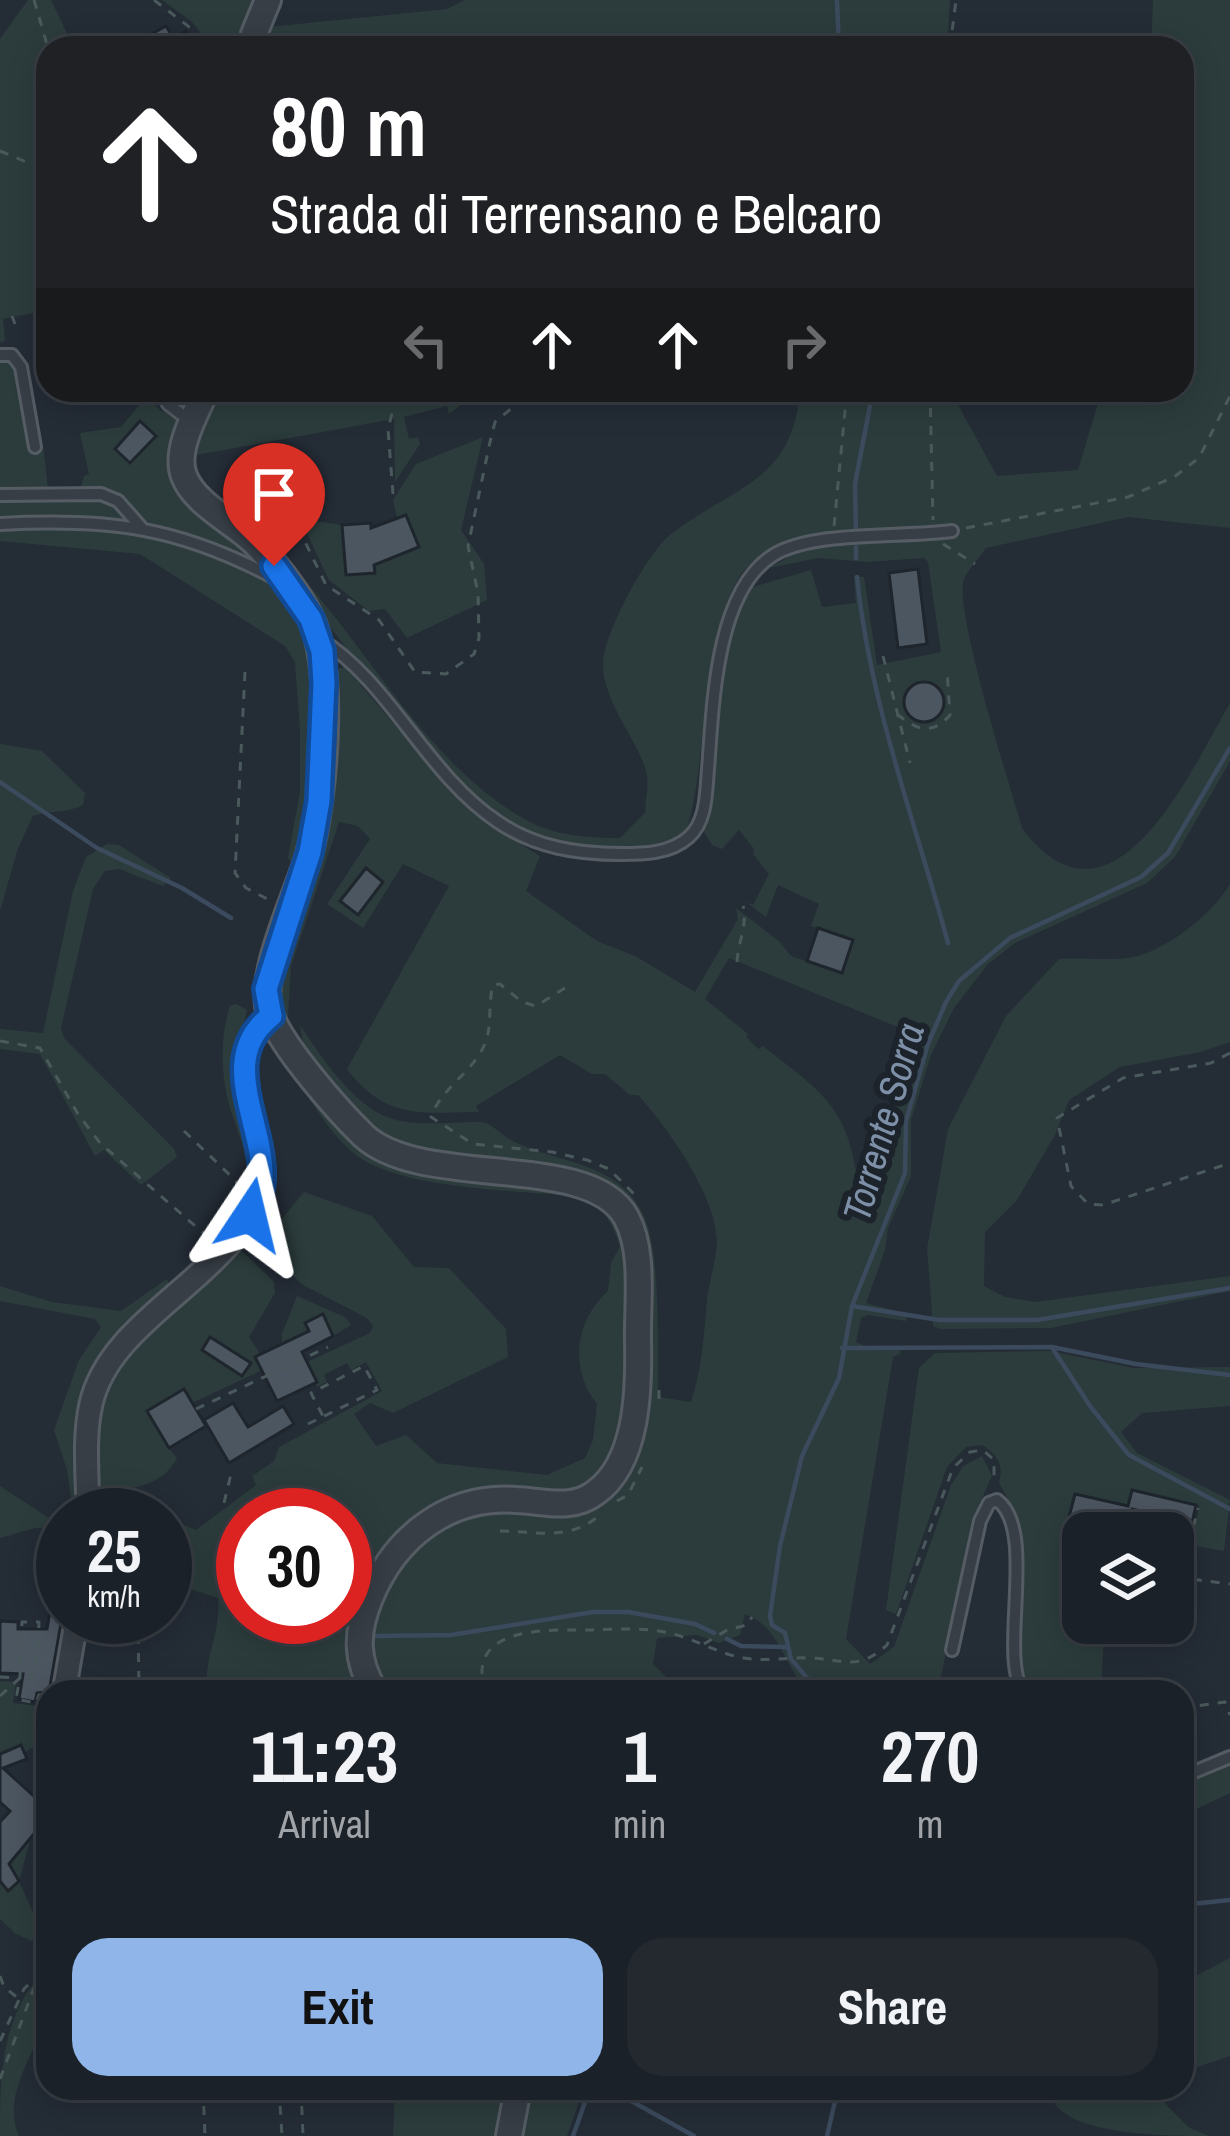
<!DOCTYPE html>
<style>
:root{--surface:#1b2128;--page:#242930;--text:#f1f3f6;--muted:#a0a3a8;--line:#393e45;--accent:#90b5e9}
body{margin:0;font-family:"Archivo Narrow",sans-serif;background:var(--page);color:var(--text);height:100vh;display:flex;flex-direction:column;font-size:45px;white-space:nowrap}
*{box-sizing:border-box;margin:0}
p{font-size:39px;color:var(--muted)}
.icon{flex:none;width:66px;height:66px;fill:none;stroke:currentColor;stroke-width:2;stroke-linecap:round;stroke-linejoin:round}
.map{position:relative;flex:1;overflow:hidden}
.sheet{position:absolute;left:36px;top:1680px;width:1158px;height:420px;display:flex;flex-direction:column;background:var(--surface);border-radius:36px;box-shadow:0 6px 30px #0003,0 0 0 3px var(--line)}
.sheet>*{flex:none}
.guide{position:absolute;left:36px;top:36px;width:1158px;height:366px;border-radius:36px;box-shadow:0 6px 30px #0003,0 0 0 3px var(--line);background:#202124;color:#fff;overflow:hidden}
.fabs{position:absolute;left:1062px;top:1512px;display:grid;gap:24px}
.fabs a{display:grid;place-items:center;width:132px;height:132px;border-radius:24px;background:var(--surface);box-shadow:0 6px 30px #0003,0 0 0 3px var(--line);font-size:60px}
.speed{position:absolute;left:36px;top:1488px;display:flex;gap:24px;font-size:60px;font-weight:700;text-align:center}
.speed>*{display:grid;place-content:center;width:156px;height:156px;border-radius:50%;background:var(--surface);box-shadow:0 6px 30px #0003,0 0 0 3px var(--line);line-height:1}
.speed small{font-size:30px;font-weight:400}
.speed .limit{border:18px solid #d22;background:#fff;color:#111}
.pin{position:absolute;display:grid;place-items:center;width:102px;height:102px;color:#fff;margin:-123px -51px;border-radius:50% 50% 50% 0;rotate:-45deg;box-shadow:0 0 12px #0007}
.pin .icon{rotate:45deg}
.me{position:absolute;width:132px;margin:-66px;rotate:10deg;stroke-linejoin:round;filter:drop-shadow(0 0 9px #0008)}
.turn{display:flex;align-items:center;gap:42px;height:252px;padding:0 36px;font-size:54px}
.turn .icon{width:156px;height:156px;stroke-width:2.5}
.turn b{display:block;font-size:84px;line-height:102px}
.lanes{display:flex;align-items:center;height:114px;padding:0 36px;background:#0003;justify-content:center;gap:60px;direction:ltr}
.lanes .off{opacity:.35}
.eta{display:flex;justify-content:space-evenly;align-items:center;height:204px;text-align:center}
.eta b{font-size:72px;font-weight:700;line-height:84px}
.action{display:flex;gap:24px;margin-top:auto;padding:24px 36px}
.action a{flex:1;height:138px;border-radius:36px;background:var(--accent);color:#111;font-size:48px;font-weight:700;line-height:138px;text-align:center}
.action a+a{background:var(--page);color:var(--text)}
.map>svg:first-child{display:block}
.green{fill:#2c3c3c;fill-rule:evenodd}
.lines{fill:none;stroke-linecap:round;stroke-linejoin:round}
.stream{stroke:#3b4a5d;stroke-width:4.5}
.building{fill:#4c5661;stroke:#1e252d;stroke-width:3}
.service-casing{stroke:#555c64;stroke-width:16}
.minor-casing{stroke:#555c64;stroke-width:27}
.tertiary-casing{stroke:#555c64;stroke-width:30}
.path{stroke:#4a595b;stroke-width:3;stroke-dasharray:9 9;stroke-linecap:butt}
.service{stroke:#373e46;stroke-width:10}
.minor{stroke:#373e46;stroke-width:21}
.tertiary{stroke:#373e46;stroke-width:24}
.route-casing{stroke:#114b97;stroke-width:30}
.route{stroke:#1a73e8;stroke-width:21}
.labels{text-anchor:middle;stroke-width:12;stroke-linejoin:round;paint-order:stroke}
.water-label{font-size:39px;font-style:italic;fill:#7d90a7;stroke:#1c232b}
</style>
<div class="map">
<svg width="1230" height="2136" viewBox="0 0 1230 2136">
<rect width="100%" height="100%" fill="#242c36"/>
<!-- green -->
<g class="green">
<polygon points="28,0 51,0 74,48 48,48 48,310 3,319 5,341 0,342 0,39"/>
<polygon points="162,0 259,0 242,48 213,48 192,22"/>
<polygon points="465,0 950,0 947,48 263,48 268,27 447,9"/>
<path d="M1153,0H1230V528L1128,517L986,548C980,557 968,569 964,579C953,608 1011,788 1022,828C1112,949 1191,770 1230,703V761L1175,857L1147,883L1015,943L988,964L954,1008L931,1055L911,1120V1176L888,1228L885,1250L866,1303L907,1314L906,1321L868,1315L861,1318L856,1342L865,1346H897L901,1353L893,1357L846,1639L870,1664L894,1647L951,1485L963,1466L982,1456L992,1476L971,1523L941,1677L950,1692H809C783,1667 782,1628 745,1614L740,1635L719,1643L697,1635L657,1638L653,1664L681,1692H388L365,1637L397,1560L452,1520L512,1508L567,1516L585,1511L631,1461L629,1207L375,1135L306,1058L300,1025C319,1054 348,1097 380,1114C408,1129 449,1121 480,1122C491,1122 500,1134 511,1140C557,1164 617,1160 643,1214C662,1253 657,1351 658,1397L691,1402C702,1369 704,1335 707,1300C709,1282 716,1260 717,1244C718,1198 668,1128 638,1095H630L605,1074H592L560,1055L476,1106L479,1112H470C414,1114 383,1116 347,1069L449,886L403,864L363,928L327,904L370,839L358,826L339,822L291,966L288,1016L284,1020L275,997L335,669L345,667C413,743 450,801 540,856L526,891L597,941L637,957L695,992L738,919L736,908L779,941L791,956L842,973L853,940L811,926L819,904L778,885L766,917L746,902L753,905L769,874L753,854L754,849L739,830L722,849L712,845L704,832C704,763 719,652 746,589L811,570L822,607L856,603L854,577H864L877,665L941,652L928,562L924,558L867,562L818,558L769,568L796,553L831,545L931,540L927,529C884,532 839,528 798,538C778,543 756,556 743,572C702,626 708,764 686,833C660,846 635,848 606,846C585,845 562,845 542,839C467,816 365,676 320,612C295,577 263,546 235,515C347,595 406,756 530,822C557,836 590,838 620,838L645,813C645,801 649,786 647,775C641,744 602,702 603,663C605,631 647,553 671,534C733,486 793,483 800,390H950L997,476L1078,470L1102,390H1182V48H1151ZM729,958L905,1030L890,1112L868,1185L858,1184C848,1105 822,1093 763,1046L758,1049L746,1037L748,1034L705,999Z"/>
<polygon points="7,361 16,370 29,447 43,445 48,488 0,488 0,362"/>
<polygon points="214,390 466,390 468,400 449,414 447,406 404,417 409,439 418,437 420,444 395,482 394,419 191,456"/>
<path d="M147,396L160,410L174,415L182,428L176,457L304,622C323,698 310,778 301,855L293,867L288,857L300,792V730L295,662L285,646L140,554L0,541V499L100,497L127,511L130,506L100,487H81L84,476L89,474L80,433L121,427Z"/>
<polygon points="483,437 461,530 484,564 487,600 407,638 385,609 369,611 329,580 303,525 309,520 342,525 346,574 374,573 374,554 406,515 397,518 393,500 416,464"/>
<path d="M0,744L42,751L85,793L83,805C68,813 50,810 33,816L18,848L0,911Z"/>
<polygon points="107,844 119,845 171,878 163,886 119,869 105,871 93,889 61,1028 64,1038 174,1149 177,1157 141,1185 104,1150 95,1156 40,1054 0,1049 0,1029 43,1033 73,891 86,857"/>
<path d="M1230,884V1042L1201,1052L1120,1067L1069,1100L1056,1133L1017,1200L985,1232L984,1286L1005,1297L1035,1302L1230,1276V1291L1051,1328L940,1329L933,1326L927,1249L948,1129L1006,1016L1059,959C1083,957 1114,962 1138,956C1170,947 1213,913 1230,884Z"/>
<path d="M236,1004L247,1010L236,1056L255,1169L250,1201L228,1230C233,1219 242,1207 245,1195C256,1162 232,1124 226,1092C221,1062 221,1034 230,1006Z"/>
<path d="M266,1036H271L365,1145L568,1188L614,1212L628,1252L630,1381L615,1459L577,1495L494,1492L377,1567L364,1692H210C199,1667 222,1633 218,1598L165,1581V1517L196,1530L256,1485L252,1476L274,1461L279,1447L382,1391L366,1362L351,1370L347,1363L324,1375L327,1382L317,1387L307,1362L370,1333L373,1326L367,1318L303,1285L249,1235L256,1220L271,1232L304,1192L372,1216L414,1267L449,1268L506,1329L508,1357L393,1413L370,1403L354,1414L376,1446L406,1435L437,1463L547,1475L585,1458L593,1440L597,1404C569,1370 575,1320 608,1291L611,1263L620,1246C608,1213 603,1206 569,1196C513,1190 392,1189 351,1151C320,1123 299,1079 275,1045L256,1042ZM243,1515H345V1617H243Z"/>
<path d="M238,1247L274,1282L275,1293L249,1337L269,1367L192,1403L184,1390L169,1448L177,1458C162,1487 133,1487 104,1494L95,1486C96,1462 92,1433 98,1410C118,1343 189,1294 238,1247Z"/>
<polygon points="167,1279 171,1289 102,1365 81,1515 63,1515 63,1528 35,1528 0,1538 0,1486 52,1520 72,1503 67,1470 54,1430 79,1360 101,1327 95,1319 0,1301 0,1286 52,1302 121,1311"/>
<polygon points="297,1296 345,1317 351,1325 333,1336 323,1315 306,1323 309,1331 282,1344 282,1334"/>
<path d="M1050,1351L1134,1368L1230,1367V1406L1142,1413L1121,1432L1137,1453L1230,1500L1224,1551L1179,1543L1173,1565V1533H1106L1109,1521L1128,1525L1132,1509L1195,1528L1199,1506L1132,1490L1128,1506L1075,1494L1068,1522L1075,1524L1070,1560L1083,1584V1623H1100L1104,1635L1101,1692H1027C1001,1627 1041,1549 999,1483C1004,1464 998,1457 983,1445L966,1447L947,1467L896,1614L886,1610L919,1368L935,1353Z"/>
<polygon points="0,1681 16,1682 13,1703 38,1706 40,1698 48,1699 48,1737 24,1753 21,1746 0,1754"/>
<polygon points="1230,1762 1230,1793 1182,1816 1182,1780"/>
<polygon points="0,1828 22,1849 30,1841 19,1881 38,1924 32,1941 16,1934 0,1919 0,1881 8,1891 19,1881 8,1863"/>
<polygon points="1230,1958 1230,2056 1182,2072 1182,1983"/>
<path d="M48,1963C48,1978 50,1996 47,2011C38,2052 0,2094 19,2136H0C0,2086 0,2038 26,1994C34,1982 42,1977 48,1963Z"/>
<polygon points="395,2088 510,2088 502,2136 393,2136"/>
<polygon points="528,2088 584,2088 567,2136 519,2136"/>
<path d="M1050,2088H1150L1188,2127L1209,2136C1165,2136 1050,2136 1050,2088Z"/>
</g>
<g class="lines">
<!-- stream -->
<g class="stream">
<polyline points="837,0 839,48"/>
<polyline points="856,533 855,484 870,406 869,390"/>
<polyline points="856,558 856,547"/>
<path d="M857,577C870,704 915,821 948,943"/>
<polyline points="0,782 97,848 182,888 231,918"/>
<polyline points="852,1306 939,1320 1037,1320 1230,1288"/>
<polyline points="842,1348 1052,1347 1136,1364 1230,1375"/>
<polyline points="1053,1349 1090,1406 1129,1455 1230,1509"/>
<polyline points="374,1636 451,1635 593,1612 628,1612 695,1624 714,1633"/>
<polyline points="727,1639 741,1646 786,1647"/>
<polyline points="819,1692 791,1659 785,1633 772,1625 770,1616 780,1546 802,1456 839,1378 852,1306 905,1173 906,1121 928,1044 946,1002 959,981 1010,938 1141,877 1168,853 1230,748"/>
<polyline points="1182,1905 1230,1900"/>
<polyline points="608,2088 694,2136"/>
<polyline points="573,2136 590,2088"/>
<polyline points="827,2136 838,2088"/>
</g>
</g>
<!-- building -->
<g class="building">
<polygon points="166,26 174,39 186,31 196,48 127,48"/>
<polygon points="140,421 156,436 130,463 115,449"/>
<polygon points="406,515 419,547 374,565 375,573 346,575 342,525 371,523 371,528"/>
<polygon points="918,569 927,644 898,648 889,573"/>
<circle cx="924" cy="702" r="20"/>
<polygon points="366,868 383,882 358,915 340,901"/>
<polygon points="818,928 853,940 842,973 807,961"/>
<polygon points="323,1314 333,1336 302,1352 317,1382 277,1401 255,1357 309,1331 305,1323"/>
<polygon points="210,1337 251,1363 242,1376 202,1350"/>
<polygon points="184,1389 206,1426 169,1448 147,1411"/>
<polygon points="233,1403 248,1427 283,1406 294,1424 229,1463 204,1420"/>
<polygon points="1132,1490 1196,1505 1192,1523 1132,1509 1128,1525 1109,1521 1107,1526 1069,1517 1075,1494 1128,1506"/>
<polygon points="51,1605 63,1606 63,1612 49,1692 37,1693 35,1702 19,1699 23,1674 0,1673 0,1621 18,1622 18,1629 47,1629"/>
<polygon points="21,1745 27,1759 3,1768 48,1809 48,1817 9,1864 19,1881 8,1891 0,1881 0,1822 10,1811 0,1802 0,1754"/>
</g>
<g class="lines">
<defs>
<g id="service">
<polyline points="0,355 12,355 21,367 35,447"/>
<polyline points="161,390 168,404 181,414"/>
<polyline points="0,495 101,494 118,501 141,527"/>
<path d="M0,524C110,518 180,527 278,580"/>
<path d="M320,639C390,682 426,774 498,822C535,847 576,854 620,854C643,854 670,854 689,837C707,821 706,791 708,769C713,707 715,593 772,556C812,530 903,538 952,531"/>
<path d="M952,1650L980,1521L989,1503L997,1500C1038,1530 998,1654 1023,1692"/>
<polyline points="1182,1777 1230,1757"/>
<polyline points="48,1828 44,1846 48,1878"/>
<polyline points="47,2018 48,2016"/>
</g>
<g id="minor">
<path d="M88,1515C88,1480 83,1439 91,1404C110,1319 226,1280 258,1198C282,1136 206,1068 271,1016"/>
<polyline points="64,1692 77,1617"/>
</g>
<g id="tertiary">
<polyline points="252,48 254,34 268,0"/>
<path d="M206,390C196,413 174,450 184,476C195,505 236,523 256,544C276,565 297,591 310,617C336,668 324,803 308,858C296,897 257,977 270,1014C282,1047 338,1111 364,1136C423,1190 589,1151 626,1217C645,1251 637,1304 638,1342C639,1389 638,1463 595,1493C571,1511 544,1501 516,1500C448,1495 395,1537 370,1598C356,1632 355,1660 375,1692"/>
<polyline points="509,2136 518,2088"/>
</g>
</defs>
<!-- service casing -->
<use href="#service" class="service-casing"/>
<!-- minor casing -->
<use href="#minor" class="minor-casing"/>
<!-- tertiary casing -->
<use href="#tertiary" class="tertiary-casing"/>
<!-- path -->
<g class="path">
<polyline points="34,0 48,48"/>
<polyline points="154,0 188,26 207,48"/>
<polyline points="950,48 956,0"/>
<polyline points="0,151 48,171"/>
<polyline points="12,316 15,324"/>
<polyline points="930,390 933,520"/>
<polyline points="393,494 388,429 398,390"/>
<polyline points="290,511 326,585 379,620 415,672 446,674 474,654 479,638 478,593 468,546 490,442 495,422 534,390"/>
<polyline points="834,526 847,390"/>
<polyline points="966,528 1128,497 1174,477 1199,458 1230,396"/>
<polyline points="943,544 975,564"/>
<polyline points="883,656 910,763"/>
<polyline points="245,672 235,873 246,888 273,902"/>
<path d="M897,714C916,730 932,736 950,715L947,670"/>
<path d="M737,962C738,943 748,923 743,906"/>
<path d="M565,988L536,1006L522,1002L500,984L493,985C488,1003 492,1024 486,1041C474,1073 442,1086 431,1117L473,1144L552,1152L587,1160L609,1169L638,1198"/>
<polyline points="0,1041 40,1048 78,1114 100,1143 209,1238"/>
<polyline points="1230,1053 1211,1063 1123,1078 1057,1118 1071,1186 1088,1204 1103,1205 1230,1163"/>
<polyline points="184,1131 236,1181 239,1193"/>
<polyline points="659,1390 659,1406"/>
<polyline points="196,1409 328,1347"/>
<polyline points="308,1424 377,1390 364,1366 311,1393 324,1418"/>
<polyline points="617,1501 628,1495 642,1467"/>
<polyline points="224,1503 231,1474 228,1469"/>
<path d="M500,1531C533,1531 568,1541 596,1518"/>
<polyline points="1117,1533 1118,1523"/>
<polyline points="1136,1533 1140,1514 1194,1525 1198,1508"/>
<polyline points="1175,1577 1230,1584"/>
<polyline points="138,1617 139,1692"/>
<polyline points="704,1644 727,1630 747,1625 752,1617"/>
<polyline points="0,1677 20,1678 22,1622 39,1622 38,1656 31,1678 20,1678"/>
<path d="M485,1692C465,1625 547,1630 590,1630C617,1629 647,1627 673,1634C697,1640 719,1654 744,1658C765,1662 788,1657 809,1658C843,1659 858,1672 887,1645L953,1468L970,1452L983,1450L994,1460V1484"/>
<polyline points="0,1696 20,1678 16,1699 36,1703 39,1695 46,1696"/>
<polyline points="1182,1708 1225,1702 1230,1715"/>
<polyline points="0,1976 4,1987 18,1998"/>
<polyline points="0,2041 24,1989 43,1969 45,1934"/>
<polyline points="0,2079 37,1980"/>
<polyline points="203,2088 205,2136"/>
<polyline points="279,2088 282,2136"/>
<polyline points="301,2088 303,2136"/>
</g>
<!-- service -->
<use href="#service" class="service"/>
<!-- minor -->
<use href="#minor" class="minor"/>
<!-- tertiary -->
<use href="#tertiary" class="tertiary"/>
</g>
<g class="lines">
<defs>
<path id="route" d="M250,1215C256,1203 262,1192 262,1179C264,1122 216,1059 271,1016L266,989L310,852L319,801L324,683L322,651L311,619L274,566"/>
</defs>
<!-- route casing -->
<use href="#route" class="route-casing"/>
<!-- route -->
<use href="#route" class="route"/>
</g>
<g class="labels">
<!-- water labels -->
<g class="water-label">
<text transform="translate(883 1122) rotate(-74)" y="14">Torrente Sorra</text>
</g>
</g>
</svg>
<div class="fabs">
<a><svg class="icon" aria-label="layers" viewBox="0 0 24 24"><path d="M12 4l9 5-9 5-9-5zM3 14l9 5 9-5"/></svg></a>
</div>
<div class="speed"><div>25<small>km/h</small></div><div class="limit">30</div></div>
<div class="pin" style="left:274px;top:566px;background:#d93025"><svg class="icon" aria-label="arrive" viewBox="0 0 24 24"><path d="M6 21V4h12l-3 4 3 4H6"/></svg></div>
<svg class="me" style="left:250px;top:1215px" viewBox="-20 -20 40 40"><path d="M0-17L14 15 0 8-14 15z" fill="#1a73e8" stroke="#fff" stroke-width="4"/></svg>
<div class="guide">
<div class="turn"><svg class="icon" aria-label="ahead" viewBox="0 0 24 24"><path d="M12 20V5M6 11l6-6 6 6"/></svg><div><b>80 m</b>Strada di Terrensano e Belcaro</div></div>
<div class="lanes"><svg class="icon off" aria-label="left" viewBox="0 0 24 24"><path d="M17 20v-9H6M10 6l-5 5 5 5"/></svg><svg class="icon" aria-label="ahead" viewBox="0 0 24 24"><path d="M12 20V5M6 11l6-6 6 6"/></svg><svg class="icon" aria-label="ahead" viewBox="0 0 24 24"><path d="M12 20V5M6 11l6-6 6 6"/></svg><svg class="icon off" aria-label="right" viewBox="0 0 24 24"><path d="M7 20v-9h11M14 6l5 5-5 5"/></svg></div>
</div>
<section class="sheet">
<div class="eta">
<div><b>11:23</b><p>Arrival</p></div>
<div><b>1</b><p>min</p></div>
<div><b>270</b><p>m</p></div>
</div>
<div class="action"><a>Exit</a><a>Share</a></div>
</section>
</div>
